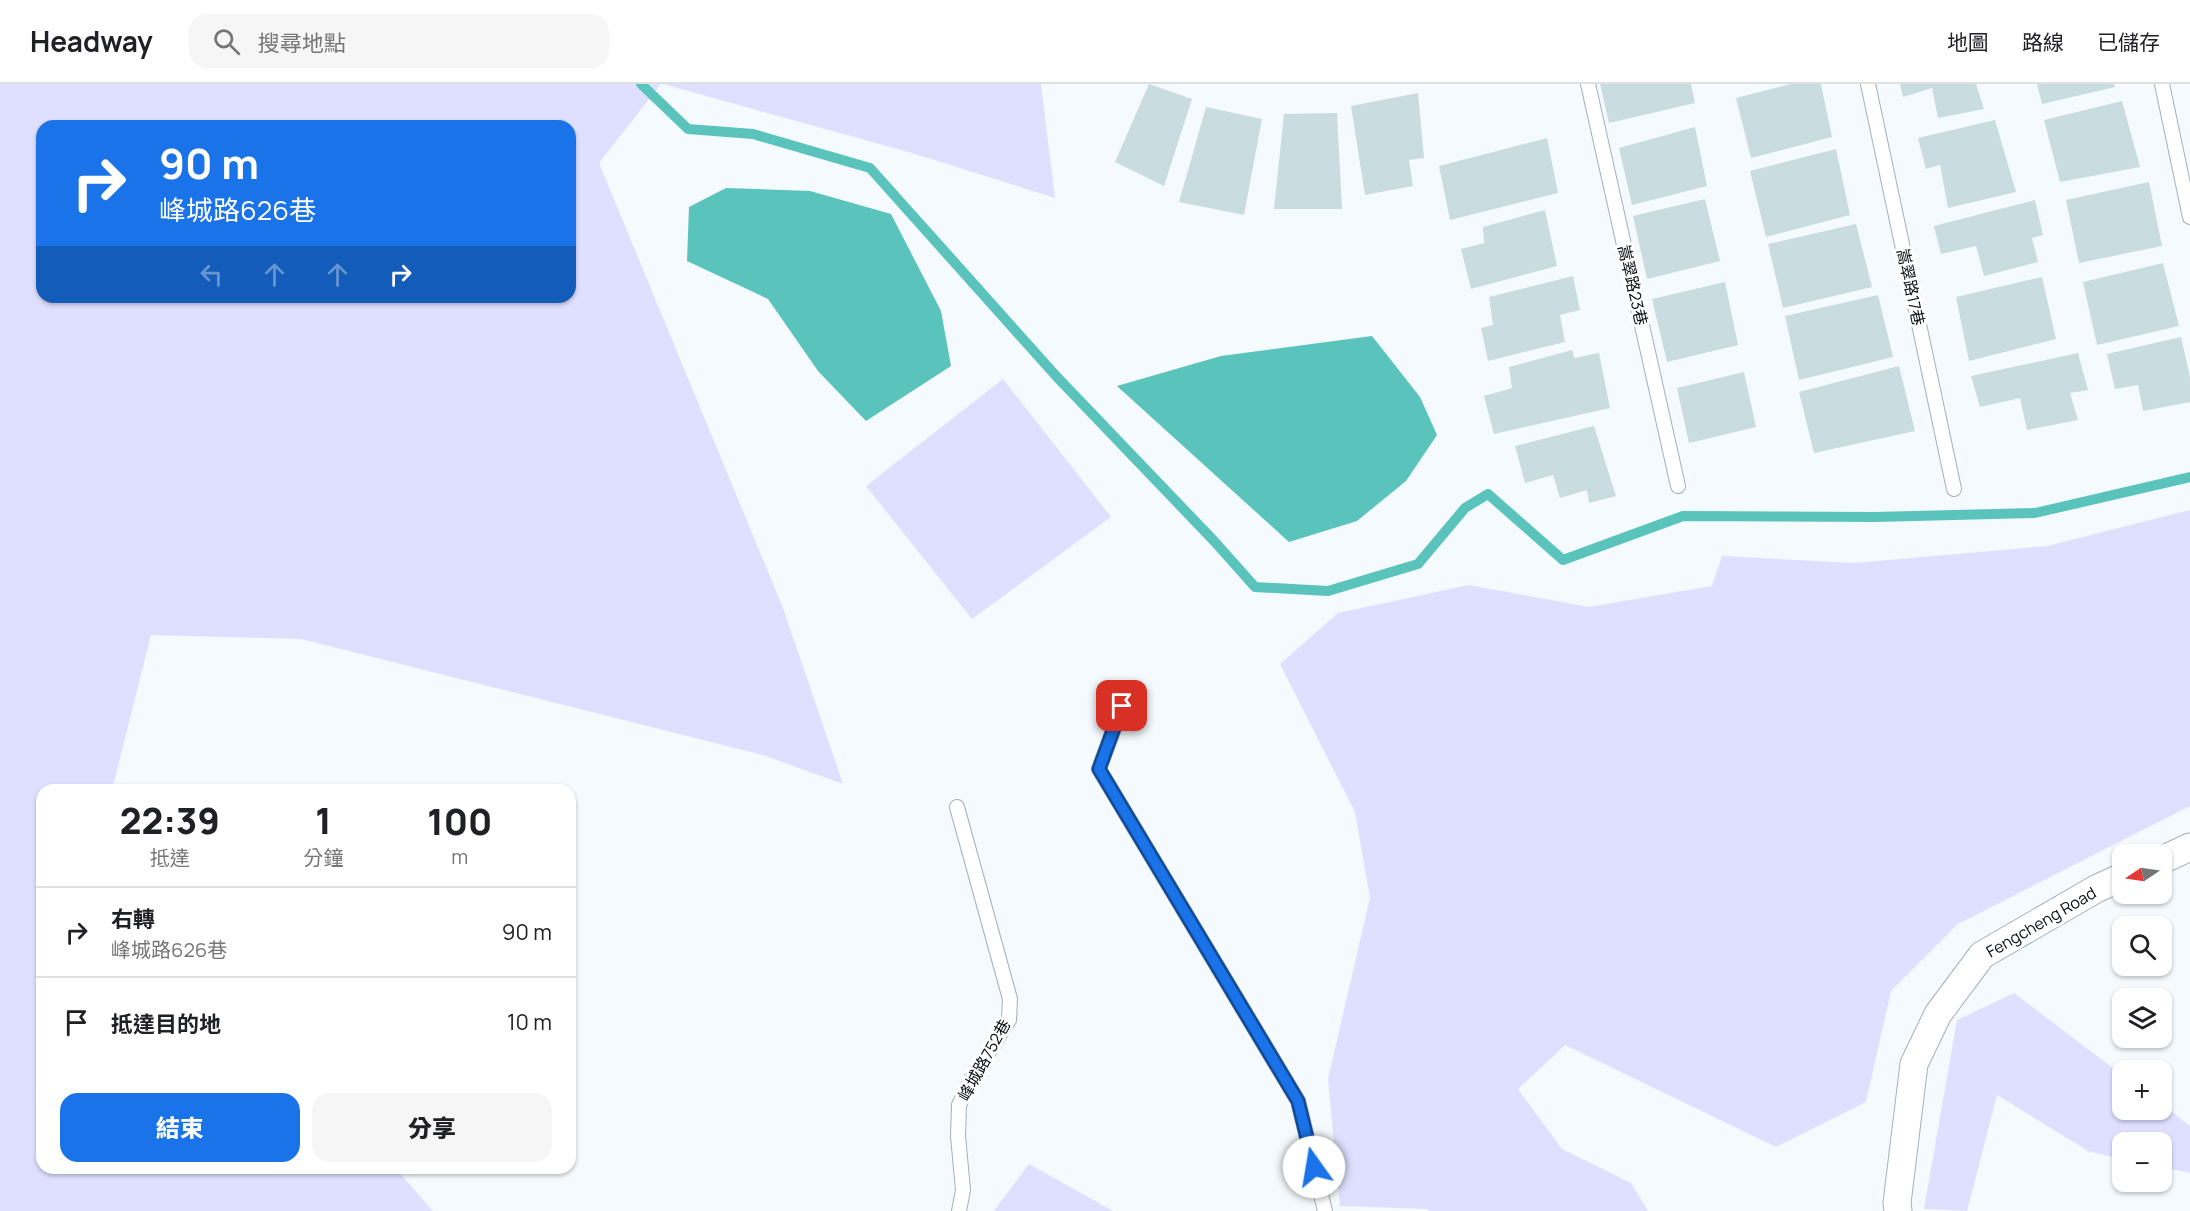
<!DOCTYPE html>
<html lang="zh-TW">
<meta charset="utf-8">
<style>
:root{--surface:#fff;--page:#f6f6f6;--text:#202124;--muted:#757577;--line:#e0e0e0;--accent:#1a73e8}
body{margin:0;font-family:Manrope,"Noto Sans TC",sans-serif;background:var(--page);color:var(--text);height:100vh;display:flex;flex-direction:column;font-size:22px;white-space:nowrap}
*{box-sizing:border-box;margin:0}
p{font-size:20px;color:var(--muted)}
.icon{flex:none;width:33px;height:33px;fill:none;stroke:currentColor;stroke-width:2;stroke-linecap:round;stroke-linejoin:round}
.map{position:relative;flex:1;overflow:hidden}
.sheet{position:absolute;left:36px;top:700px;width:540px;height:390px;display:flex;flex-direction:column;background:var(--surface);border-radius:18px;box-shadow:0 2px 4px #0004}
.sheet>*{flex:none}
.banner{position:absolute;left:36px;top:36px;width:540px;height:183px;border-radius:18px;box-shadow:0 2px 4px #0004;background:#1a73e8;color:#fff;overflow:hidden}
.needle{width:39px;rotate:257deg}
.buttons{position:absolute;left:2112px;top:760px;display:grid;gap:12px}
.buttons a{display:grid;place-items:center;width:60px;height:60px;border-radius:12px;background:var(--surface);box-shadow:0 2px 4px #0004;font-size:30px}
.pin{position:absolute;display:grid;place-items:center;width:51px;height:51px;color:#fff;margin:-26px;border-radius:12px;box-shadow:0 3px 9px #0006}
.me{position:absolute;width:66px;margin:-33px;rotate:347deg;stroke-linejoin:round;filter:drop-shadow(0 0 4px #0008)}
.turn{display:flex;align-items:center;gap:21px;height:126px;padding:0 24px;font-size:27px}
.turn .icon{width:78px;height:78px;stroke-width:2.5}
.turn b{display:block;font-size:42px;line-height:51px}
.lanes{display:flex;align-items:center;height:57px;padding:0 24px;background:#0003;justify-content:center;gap:30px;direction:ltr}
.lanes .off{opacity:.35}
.eta{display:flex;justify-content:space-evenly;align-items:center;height:102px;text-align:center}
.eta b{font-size:36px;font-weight:800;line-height:42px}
.action{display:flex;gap:12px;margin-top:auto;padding:12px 24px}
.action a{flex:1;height:69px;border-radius:18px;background:var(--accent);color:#fff;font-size:24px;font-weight:800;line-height:69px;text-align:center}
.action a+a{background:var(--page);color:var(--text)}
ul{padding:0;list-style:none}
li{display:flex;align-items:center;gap:18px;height:90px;padding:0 24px;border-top:2px solid var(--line)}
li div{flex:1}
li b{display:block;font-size:22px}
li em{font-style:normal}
header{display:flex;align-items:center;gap:36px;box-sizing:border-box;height:84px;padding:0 30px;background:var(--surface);border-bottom:2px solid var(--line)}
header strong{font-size:28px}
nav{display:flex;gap:33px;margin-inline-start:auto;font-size:21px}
.search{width:420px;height:54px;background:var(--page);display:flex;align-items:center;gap:15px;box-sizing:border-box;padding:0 21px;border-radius:18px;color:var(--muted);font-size:22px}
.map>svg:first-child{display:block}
.green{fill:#dfe0ff;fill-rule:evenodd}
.water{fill:#59c3bc}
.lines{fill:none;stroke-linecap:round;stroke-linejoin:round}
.stream{stroke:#59c3bc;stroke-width:10}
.building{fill:#c9dce0}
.service-casing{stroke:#a2b0ba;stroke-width:16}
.minor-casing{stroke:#a2b0ba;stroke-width:29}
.service{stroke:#fff;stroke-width:14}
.minor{stroke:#fff;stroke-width:27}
.route-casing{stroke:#114b97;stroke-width:15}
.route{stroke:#1a73e8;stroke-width:10}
.labels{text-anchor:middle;stroke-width:6;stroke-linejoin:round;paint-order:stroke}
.street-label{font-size:16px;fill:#090e11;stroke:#fff}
</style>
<header>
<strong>Headway</strong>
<div class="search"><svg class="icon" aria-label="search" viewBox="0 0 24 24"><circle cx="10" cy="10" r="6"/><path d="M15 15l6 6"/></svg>搜尋地點</div>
<nav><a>地圖</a><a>路線</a><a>已儲存</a></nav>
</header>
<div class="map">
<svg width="2190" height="1127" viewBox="0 0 2190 1127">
<rect width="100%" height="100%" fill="#f4fafe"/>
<!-- green -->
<g class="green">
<path d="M0,0H661L599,79L783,524L843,700L763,671L301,555L151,551L112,706H42V1084L396,1085L433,1127H0ZM42,42H570V213H42Z"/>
<polygon points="663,0 1041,0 1055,114 912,69"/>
<polygon points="1003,295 1111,433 972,535 866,402"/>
<polygon points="2190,426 2190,722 1958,840 1891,907 1866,1018 1776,1063 1565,961 1518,1005 1562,1065 1631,1099 1648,1127 1429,1127 1427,1125 1340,1122 1328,995 1370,814 1355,728 1280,580 1338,529 1469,501 1589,523 1712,502 1722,472 1854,479 2047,462"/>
<polygon points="2014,909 2122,991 2122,1026 2162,1026 2162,1020 2190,1042 2190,1089 2162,1083 2162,1059 2122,1059 2122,1075 2088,1067 1997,1011 1967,1127 1924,1125 1957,936"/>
<polygon points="1029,1080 1113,1127 994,1127"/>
</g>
<!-- water -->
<g class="water">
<polygon points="726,104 810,107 891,130 941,227 951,282 866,337 818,287 768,215 687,177 689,123"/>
<polygon points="1372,252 1420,313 1437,351 1406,397 1357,437 1289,458 1117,302 1221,272"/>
</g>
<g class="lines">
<!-- stream -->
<polyline class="stream" points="641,0 688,45 753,50 870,84 1057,293 1215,458 1255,503 1328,507 1418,480 1465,424 1488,410 1563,476 1683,432 1875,433 2035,429 2190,393"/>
</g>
<!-- building -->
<g class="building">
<polygon points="1149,0 1192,15 1164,102 1115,78"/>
<polygon points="1600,0 1691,0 1695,19 1609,39"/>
<polygon points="1791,0 1821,0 1832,53 1751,74 1736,14"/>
<polygon points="1900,0 1976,0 1984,25 1938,34 1932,4 1903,13"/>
<polygon points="2037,0 2114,0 2115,3 2042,20"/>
<polygon points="1418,9 1424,74 1409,76 1413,102 1365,111 1351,22"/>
<polygon points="2122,17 2140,83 2060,98 2044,36"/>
<polygon points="1206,23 1262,35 1244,131 1179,118"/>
<polygon points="1337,29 1342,125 1274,125 1284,30"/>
<polygon points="1995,36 2016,108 1948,124 1940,81 1926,85 1918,54"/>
<polygon points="1695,43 1707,102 1632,121 1619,64"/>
<polygon points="1547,54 1558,109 1450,136 1439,82"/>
<polygon points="1836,65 1850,131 1766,153 1750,87"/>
<polygon points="2149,98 2162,162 2079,179 2066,116"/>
<polygon points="1705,115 1720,177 1647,195 1633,132"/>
<polygon points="2035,116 2043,151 2032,154 2038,178 1984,192 1976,162 1941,170 1934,142"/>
<polygon points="1545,126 1557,182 1471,205 1461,165 1484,159 1483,143"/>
<polygon points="1856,140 1872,203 1783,224 1768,160"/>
<polygon points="2163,179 2179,242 2097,261 2083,198"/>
<polygon points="1573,192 1580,226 1560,231 1565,258 1488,277 1481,244 1493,241 1489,213"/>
<polygon points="2042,193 2056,255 1969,277 1956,213"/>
<polygon points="1725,198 1738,261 1667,278 1652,215"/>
<polygon points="1878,211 1893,273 1799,296 1785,232"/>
<polygon points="2181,253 2190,293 2190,318 2143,327 2138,301 2115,305 2107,270"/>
<polygon points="1572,266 1574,274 1599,269 1610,324 1494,350 1484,312 1512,304 1509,283"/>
<polygon points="2078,269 2088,306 2070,309 2078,336 2027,346 2020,314 1980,323 1971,292"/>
<polygon points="1899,282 1915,347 1814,369 1799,308"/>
<polygon points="1744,288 1756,343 1689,359 1677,304"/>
<polygon points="1594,342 1616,412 1589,419 1587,406 1560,414 1553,391 1525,399 1515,362"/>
</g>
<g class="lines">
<defs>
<g id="service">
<polyline points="1588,0 1678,402"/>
<polyline points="1868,0 1954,405"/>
<polyline points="2162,0 2190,133"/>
<polyline points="1122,623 1099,685 1298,1017 1325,1127"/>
<polyline points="957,723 1010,915 1009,936 971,996 959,1021 958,1052 963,1106 959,1127"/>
</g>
<g id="minor">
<polyline points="2162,776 2190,763"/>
<polyline points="1898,1127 1897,1119 1914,980 1938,930 1982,871 2096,805 2122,793"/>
</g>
</defs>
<!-- service casing -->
<use href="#service" class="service-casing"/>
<!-- minor casing -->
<use href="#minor" class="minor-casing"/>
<!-- service -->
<use href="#service" class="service"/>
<!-- minor -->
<use href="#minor" class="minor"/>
</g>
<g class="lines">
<defs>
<polyline id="route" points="1122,622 1099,685 1298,1017 1314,1083"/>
</defs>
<!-- route casing -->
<use href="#route" class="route-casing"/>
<!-- route -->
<use href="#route" class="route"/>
</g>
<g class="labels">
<!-- street labels -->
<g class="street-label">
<text transform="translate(1633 201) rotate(77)" y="6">嵩翠路23巷</text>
<text transform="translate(1911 203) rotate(78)" y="6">嵩翠路17巷</text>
<text transform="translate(2041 838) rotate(-30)" y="6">Fengcheng Road</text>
<text transform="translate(984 976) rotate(-61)" y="6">峰城路752巷</text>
</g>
</g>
</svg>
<div class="buttons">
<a><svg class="needle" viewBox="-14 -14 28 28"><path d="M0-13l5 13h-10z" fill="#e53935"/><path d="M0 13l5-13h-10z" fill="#757577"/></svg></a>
<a><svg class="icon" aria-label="search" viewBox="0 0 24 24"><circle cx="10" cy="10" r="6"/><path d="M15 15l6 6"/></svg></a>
<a><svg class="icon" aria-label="layers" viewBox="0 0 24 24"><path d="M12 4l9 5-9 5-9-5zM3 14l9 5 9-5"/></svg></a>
<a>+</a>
<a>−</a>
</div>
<div class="pin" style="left:1122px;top:622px;background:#d93025"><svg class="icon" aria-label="arrive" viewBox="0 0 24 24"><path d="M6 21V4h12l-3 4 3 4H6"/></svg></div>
<svg class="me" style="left:1314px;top:1083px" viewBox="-20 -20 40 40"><circle r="19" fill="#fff"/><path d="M0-13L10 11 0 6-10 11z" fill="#1a73e8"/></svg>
<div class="banner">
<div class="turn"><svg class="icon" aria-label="right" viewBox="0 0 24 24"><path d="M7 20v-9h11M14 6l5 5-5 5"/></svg><div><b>90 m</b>峰城路626巷</div></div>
<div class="lanes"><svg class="icon off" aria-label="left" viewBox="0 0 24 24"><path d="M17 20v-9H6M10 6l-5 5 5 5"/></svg><svg class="icon off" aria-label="ahead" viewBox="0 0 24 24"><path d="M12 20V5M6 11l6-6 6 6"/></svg><svg class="icon off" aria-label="ahead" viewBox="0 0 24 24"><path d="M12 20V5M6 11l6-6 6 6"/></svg><svg class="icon" aria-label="right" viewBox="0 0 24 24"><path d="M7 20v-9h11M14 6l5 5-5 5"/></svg></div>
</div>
<section class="sheet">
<div class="eta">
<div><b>22:39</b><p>抵達</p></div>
<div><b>1</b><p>分鐘</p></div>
<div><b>100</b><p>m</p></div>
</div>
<ul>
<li><svg class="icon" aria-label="right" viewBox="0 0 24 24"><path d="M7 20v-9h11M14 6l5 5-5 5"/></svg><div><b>右轉</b><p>峰城路626巷</p></div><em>90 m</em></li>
<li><svg class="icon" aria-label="arrive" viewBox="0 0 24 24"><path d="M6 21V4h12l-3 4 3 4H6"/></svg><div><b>抵達目的地</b></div><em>10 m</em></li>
</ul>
<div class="action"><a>結束</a><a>分享</a></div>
</section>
</div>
